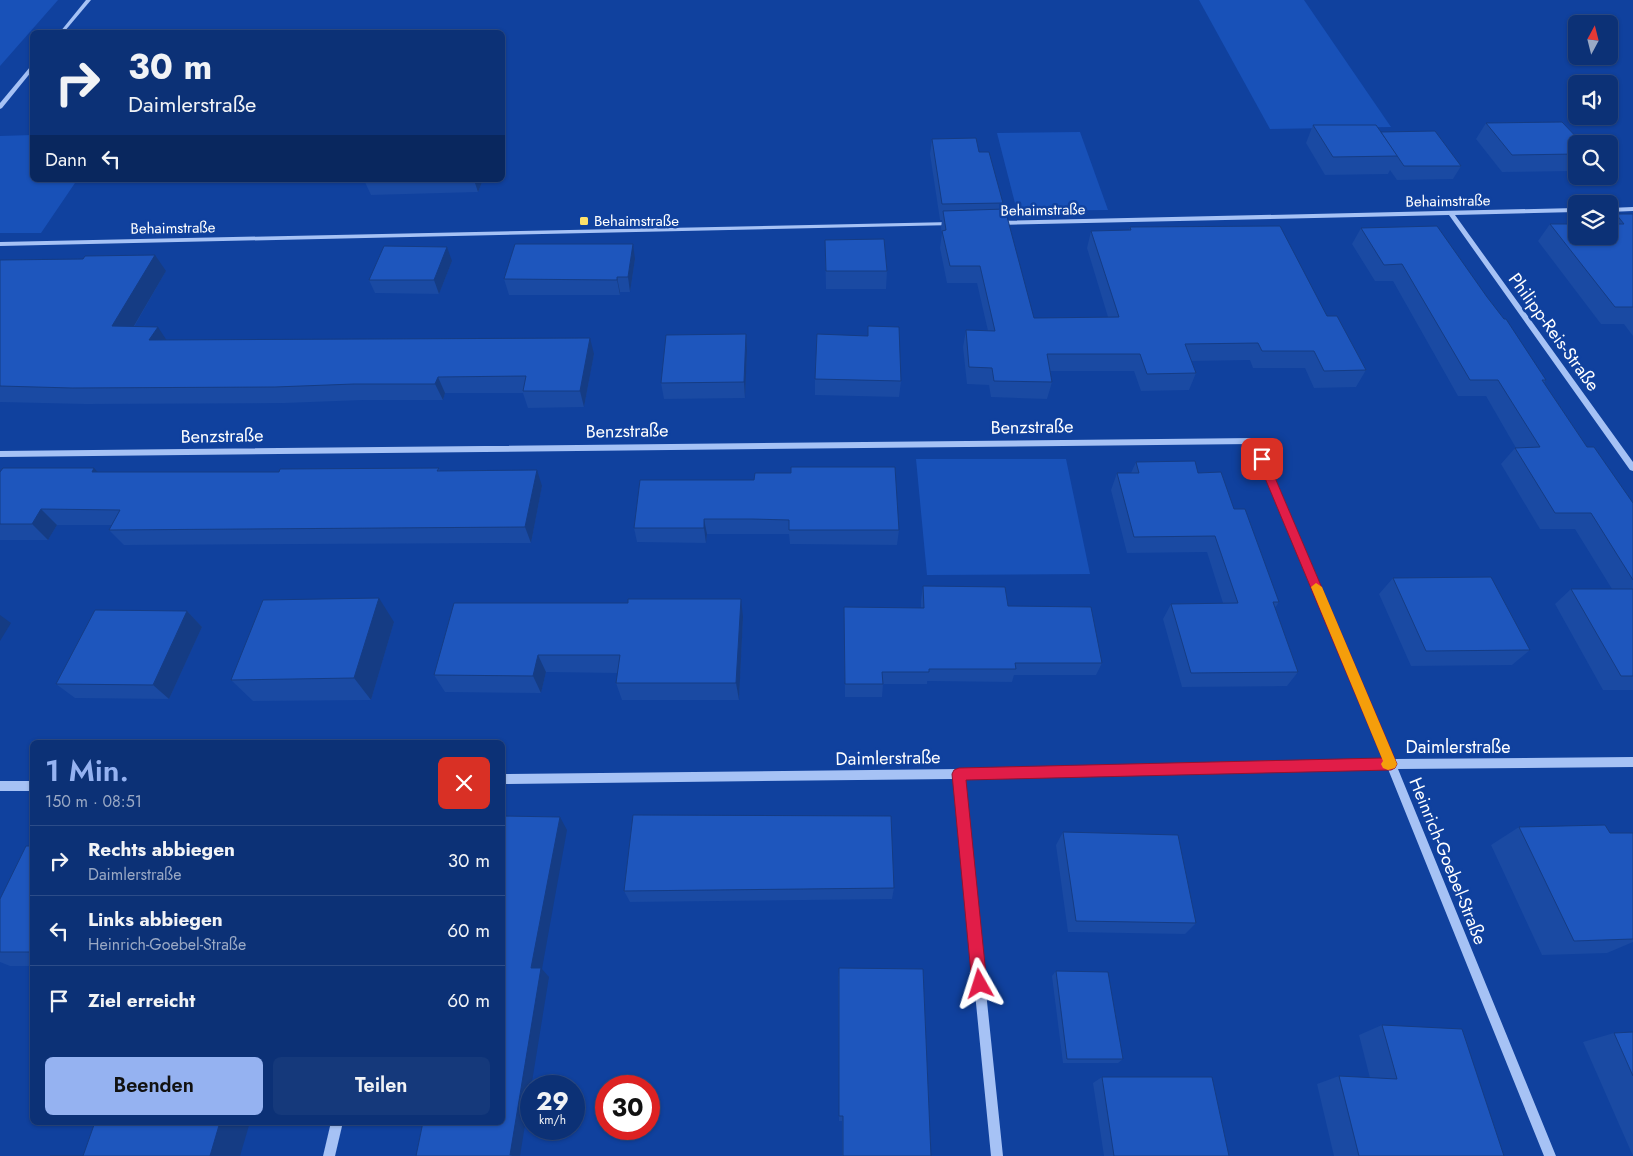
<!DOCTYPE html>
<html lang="de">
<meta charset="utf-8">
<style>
:root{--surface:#0c3176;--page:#15397b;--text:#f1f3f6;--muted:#9aa9c5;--line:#2c4c88;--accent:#95b2f1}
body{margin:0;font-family:Jost,sans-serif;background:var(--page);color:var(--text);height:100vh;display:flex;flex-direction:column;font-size:19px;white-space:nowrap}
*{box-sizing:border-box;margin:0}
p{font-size:16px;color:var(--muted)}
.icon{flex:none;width:28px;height:28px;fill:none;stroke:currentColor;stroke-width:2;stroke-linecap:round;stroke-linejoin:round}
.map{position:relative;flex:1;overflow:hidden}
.side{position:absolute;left:30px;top:740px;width:475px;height:385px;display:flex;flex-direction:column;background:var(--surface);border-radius:8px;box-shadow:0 1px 4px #0004,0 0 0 1px var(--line)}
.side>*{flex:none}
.banner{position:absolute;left:30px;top:30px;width:475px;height:152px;border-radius:8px;box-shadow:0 1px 4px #0004,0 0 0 1px var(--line);background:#0c3176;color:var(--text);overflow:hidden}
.needle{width:32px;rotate:7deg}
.fabs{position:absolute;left:1568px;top:15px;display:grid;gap:10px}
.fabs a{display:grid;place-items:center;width:50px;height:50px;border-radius:8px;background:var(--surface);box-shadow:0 1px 4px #0004,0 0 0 1px var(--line);font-size:25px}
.speed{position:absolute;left:520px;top:1075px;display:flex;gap:10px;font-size:25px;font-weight:700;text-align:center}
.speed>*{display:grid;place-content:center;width:65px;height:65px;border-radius:50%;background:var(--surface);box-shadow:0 1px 4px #0004,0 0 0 1px var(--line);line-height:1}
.speed small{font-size:12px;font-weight:400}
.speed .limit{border:8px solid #d22;background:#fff;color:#111}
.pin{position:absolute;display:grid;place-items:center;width:42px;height:42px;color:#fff;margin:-21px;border-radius:10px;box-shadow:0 2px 8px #0006}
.me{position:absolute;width:55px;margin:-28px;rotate:354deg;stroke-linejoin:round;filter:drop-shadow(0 0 4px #0008)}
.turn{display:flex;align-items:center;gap:18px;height:105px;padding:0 15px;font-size:22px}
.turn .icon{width:65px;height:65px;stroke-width:2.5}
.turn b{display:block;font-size:35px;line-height:42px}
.then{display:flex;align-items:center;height:48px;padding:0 15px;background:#0003;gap:10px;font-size:19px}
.round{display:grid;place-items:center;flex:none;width:52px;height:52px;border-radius:8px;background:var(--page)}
.headline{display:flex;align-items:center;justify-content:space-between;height:85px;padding:0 15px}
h1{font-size:30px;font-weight:600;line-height:38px;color:var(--accent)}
.action{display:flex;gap:10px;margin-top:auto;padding:10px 15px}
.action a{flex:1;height:58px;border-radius:8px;background:var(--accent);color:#111;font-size:20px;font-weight:600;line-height:58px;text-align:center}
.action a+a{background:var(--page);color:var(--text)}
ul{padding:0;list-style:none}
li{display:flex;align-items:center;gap:15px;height:70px;padding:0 15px;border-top:1px solid var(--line)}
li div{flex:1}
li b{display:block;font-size:19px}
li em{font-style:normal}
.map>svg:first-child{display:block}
.green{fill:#1851b8}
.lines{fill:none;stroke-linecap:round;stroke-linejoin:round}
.minor{fill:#a6c2f5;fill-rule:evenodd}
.wall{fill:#1a4aa3}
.shaded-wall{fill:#153c84}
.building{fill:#1e56bd;stroke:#153c84}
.route{fill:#e11d48;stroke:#92132f}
.slow{fill:#f59e0b}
.poi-dot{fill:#ffe26a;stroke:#10419e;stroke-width:2}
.labels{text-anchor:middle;stroke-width:5;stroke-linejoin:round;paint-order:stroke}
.far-street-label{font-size:15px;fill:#fff;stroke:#10419e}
.far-poi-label{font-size:15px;fill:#fff;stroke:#10419e;text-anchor:start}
.street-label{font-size:18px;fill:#fff;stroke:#10419e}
</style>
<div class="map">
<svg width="1633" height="1156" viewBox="0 0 1633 1156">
<rect width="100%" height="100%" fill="#10419e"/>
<!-- green -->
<g class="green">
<polygon points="0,0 58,0 0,66"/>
<polygon points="1199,0 1304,0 1391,127 1270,129"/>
<polygon points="1080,132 1108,210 1017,211 997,133"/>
<polygon points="32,135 32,180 77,180 41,233 0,233 0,136"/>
<polygon points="916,459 1066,459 1090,574 927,575"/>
</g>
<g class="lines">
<!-- minor -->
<g class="minor">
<polygon points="86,0 91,0 64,32 60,32"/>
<polygon points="30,67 32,67 32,71 2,108 0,109 0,103"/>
<polygon points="1633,207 1633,211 1609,212 1609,208"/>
<polygon points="1576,208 1576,212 1455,215 1633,462 1633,471 1630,470 1449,215 998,225 995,223 998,221"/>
<polygon points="952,222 954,223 954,225 0,246 0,242"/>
<polygon points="1255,438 1259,441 1394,759 1633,757 1633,767 1398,769 1556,1156 1544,1156 1388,769 964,779 1003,1156 991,1156 954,779 502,784 502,774 959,769 1384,760 1252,444 0,457 0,451"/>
<rect x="0" y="781" width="32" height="10"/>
<polygon points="331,1122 343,1122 335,1156 323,1156"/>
</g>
</g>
<!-- wall -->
<g class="wall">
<polygon points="1486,123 1576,144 1576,171 1502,172 1476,139"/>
<polygon points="1313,125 1381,132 1461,166 1453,179 1397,180 1390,170 1388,174 1325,175 1306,143"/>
<polygon points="932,139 979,152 1003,203 1001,209 1034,318 1108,317 1087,248 1091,231 1129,230 1130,227 1327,316 1366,370 1356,387 1314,388 1305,368 1253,368 1250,360 1191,361 1196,373 1189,390 1141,391 1134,371 1050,371 1052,382 1047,399 991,397 989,385 967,384 963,347 966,330 988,331 977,283 947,283 940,248 942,233 941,228 942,220 940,220 930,154"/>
<polygon points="364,180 483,180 478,192 371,195"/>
<polygon points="1616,214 1633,214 1633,336 1624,324 1601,324 1538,241 1550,224 1609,236 1609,223"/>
<polygon points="1361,228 1546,380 1544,383 1587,447 1633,503 1633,690 1603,690 1555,604 1571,589 1612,589 1575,529 1540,529 1501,464 1515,448 1516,448 1486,396 1458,396 1393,281 1375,281 1352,244"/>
<polygon points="825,240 887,271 886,289 826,289"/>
<polygon points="635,259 630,292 620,292 620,295 509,295 504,279"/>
<polygon points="0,260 166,271 134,327 167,340 594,354 584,407 528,408 523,393 445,393 443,400 363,400 285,403 85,404 0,402"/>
<polygon points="452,261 439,294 375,293 369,280"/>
<polygon points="746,334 747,350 745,398 664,399 661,383"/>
<polygon points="815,379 901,381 899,397 815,395"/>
<polygon points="1136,462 1198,473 1234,509 1279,602 1275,608 1298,672 1287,686 1182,687 1163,619 1171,604 1223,603 1207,552 1127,553 1111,490 1117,473 1131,473"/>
<polygon points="439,468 440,471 542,486 531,543 124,545 109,530 112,525 57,525 48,540 0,540 0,472 279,472"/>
<polygon points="640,480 899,530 897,545 790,544 789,534 707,534 706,543 637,542 634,528"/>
<polygon points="1393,578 1530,650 1512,665 1411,666 1379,594"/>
<polygon points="923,586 1008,606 1102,663 1096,675 1014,675 1012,682 927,681 927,684 883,684 882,697 845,697 844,607 921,608 921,600"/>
<polygon points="454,603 743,617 739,700 622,700 616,683 618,673 546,672 541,693 445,692 434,675"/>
<polygon points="187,611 202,627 169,699 75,698 56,684"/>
<polygon points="394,622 371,700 253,701 231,680"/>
<polygon points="1519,827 1610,833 1633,833 1633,942 1607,953 1542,955 1491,845"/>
<polygon points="1063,832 1196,923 1185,934 1068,932 1056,845"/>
<polygon points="32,846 32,966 10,966 0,962 0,899"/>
<polygon points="894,888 892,899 630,902 624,891"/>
<polygon points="839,968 931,1156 842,1156 842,1121 839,1121 838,977"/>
<polygon points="1056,971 1123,1059 1118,1063 1063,1063 1052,976"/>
<polygon points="1382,1025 1504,1156 1334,1156 1317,1084 1339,1076 1370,1078 1359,1035"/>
<polygon points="1633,1032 1633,1156 1583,1042 1614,1033"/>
<polygon points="1102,1077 1229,1156 1104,1156 1093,1083"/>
</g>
<!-- shaded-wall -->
<g class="shaded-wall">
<polygon points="474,180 483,180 478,192"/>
<polygon points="633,244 635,259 630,292 628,277"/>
<polygon points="447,247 452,261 439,294 434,280"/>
<polygon points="155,255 166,271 124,343 112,326"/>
<polygon points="617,277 620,292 620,295 617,280"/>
<polygon points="158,327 169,344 149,340"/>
<polygon points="746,334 747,350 745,398 744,382"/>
<polygon points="590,338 594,354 584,407 580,391"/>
<polygon points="438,377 445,393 443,400 435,384"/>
<polygon points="94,468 109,484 92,472"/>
<polygon points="537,470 542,486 531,543 525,527"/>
<polygon points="41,509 57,525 48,540 32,524"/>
<polygon points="704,519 707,534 706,543 704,528"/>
<polygon points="379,598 394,622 371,700 354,678"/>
<polygon points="741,599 743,617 739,700 736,683"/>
<polygon points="187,611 202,627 169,699 153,685"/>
<polygon points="0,615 11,623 0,641"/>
<polygon points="538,655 546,672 541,693 533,676"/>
<polygon points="560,817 567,830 542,969 549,977 520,1156 512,1156 510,1155 531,968"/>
<polygon points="220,1122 250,1122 240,1156 210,1156"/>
</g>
<!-- building -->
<g class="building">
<polygon points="1562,122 1583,144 1576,144 1576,154 1512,155 1486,123"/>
<polygon points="1313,125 1376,125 1398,156 1333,157"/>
<polygon points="1435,131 1461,166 1404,166 1381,132"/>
<polygon points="976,138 979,152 989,152 1003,203 942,204 932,139"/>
<polygon points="1005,209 1034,318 1119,317 1091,231 1131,230 1130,227 1280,226 1327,316 1337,316 1366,370 1324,371 1314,351 1262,351 1258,343 1185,344 1196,373 1147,374 1140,354 1047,354 1052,382 994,381 992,368 969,367 966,330 995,331 980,266 950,266 942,231 946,230 943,211"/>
<polygon points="1616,214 1633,214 1633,307 1615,307 1550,224 1576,224 1576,236 1609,236 1609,224 1624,224"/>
<polygon points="1437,226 1487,297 1504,319 1506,319 1546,380 1542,380 1587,447 1594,447 1633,503 1633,580 1591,513 1555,513 1515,448 1540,447 1498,380 1470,380 1402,264 1384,265 1361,228"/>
<polygon points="884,239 887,271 826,271 825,240"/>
<polygon points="515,244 633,244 628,277 617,277 617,280 504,279"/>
<polygon points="384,246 447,247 434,280 369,280"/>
<polygon points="155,255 112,326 158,327 149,340 590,338 580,391 523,391 526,376 438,377 435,384 354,384 275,387 72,388 0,386 0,260 83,259 85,256"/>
<polygon points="868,326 899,327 901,381 815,379 817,334 868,336"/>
<polygon points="746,334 744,382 661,383 666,335"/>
<polygon points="1195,461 1198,473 1221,472 1234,509 1245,509 1279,602 1273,602 1298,672 1191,673 1171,604 1238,603 1215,536 1134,537 1117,473 1139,473 1136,462"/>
<polygon points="791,467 895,467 899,530 789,530 789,520 752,519 704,519 704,528 634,528 640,480 754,480 755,473 791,473"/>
<polygon points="3,468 94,468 92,472 279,472 280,469 439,468 437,471 537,470 525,527 109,530 120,510 41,509 32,524 0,524 0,472"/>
<polygon points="1491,577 1530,650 1426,651 1393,578"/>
<polygon points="923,586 1005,587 1008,606 1091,607 1102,663 1015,663 1016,669 929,669 929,672 882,672 883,684 845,684 844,607 924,608"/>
<polygon points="1571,589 1633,589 1633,676 1621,676"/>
<polygon points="379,598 354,678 231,680 263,600"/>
<polygon points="628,599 741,599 736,683 616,683 620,655 538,655 533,676 434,675 454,603 628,603"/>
<polygon points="95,610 187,611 153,685 56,684"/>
<polygon points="633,815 891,816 894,888 624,891"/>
<polygon points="502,816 560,817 531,968 541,968 510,1155 512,1155 512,1156 416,1156 423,1122 502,1122"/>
<polygon points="1605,825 1610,833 1633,833 1633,939 1574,941 1519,827"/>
<polygon points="1063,832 1178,835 1196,923 1076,921"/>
<polygon points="26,846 32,846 32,952 0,952 0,899"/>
<polygon points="839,968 923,969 931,1156 843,1156 843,1116 839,1116"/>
<polygon points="1056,971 1108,972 1123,1059 1067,1059"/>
<polygon points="1382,1025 1462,1029 1504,1156 1359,1156 1339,1076 1397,1079"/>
<polygon points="1633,1032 1633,1076 1614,1033"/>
<polygon points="1102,1077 1212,1077 1229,1156 1114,1156"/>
<polygon points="95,1122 220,1122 210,1156 50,1156 83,1156"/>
</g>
<!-- route -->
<polygon class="route" points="1262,455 1267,459 1397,764 1395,768 1391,770 966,780 987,984 985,989 980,992 974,989 972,984 952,774 954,770 959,768 1382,758 1257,459"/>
<!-- slow -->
<polygon class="slow" points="1316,583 1322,587 1397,764 1395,768 1388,770 1383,768 1381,764 1383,761 1311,587"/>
<!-- markers -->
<rect class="poi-dot" x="579" y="216" width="10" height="10" rx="2.5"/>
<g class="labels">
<!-- far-street labels -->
<g class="far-street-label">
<text transform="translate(1448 201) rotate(-1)" y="5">Behaimstraße</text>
<text transform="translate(1043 210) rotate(-1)" y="5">Behaimstraße</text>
<text transform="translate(173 228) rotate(-1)" y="5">Behaimstraße</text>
</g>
<!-- far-poi labels -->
<g class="far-poi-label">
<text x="594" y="226">Behaimstraße</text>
</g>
<!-- street labels -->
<g class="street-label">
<text transform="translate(1554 332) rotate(54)" y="6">Philipp-Reis-Straße</text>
<text transform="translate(1032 427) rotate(-1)" y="6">Benzstraße</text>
<text transform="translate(627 431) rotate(-1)" y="6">Benzstraße</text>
<text transform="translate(222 436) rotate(-1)" y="6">Benzstraße</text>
<text x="1458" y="753">Daimlerstraße</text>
<text transform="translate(888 758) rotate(-1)" y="6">Daimlerstraße</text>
<text transform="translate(1448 861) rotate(68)" y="6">Heinrich-Goebel-Straße</text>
</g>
</g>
</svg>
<div class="fabs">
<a><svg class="needle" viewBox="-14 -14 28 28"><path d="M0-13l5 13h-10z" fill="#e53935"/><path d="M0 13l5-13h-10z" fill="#9aa9c5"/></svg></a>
<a><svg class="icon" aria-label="sound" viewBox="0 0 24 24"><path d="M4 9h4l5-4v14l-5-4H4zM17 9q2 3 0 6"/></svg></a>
<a><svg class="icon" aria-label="search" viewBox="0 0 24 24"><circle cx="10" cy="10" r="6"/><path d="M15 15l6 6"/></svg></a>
<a><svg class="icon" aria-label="layers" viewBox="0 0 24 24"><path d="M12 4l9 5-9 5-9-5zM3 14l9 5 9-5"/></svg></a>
</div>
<div class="speed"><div>29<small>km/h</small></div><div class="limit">30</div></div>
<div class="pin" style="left:1262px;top:459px;background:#d93025"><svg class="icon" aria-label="arrive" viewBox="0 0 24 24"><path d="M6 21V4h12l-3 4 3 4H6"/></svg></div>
<svg class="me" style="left:980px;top:984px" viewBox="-20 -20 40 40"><path d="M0-17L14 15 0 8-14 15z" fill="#e11d48" stroke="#fff" stroke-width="4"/></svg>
<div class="banner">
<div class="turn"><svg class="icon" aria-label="right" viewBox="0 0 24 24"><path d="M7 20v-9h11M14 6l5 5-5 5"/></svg><div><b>30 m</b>Daimlerstraße</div></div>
<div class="then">Dann<svg class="icon" aria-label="left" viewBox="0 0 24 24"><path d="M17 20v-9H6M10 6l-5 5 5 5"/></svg></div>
</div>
<section class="side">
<div class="headline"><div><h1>1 Min.</h1><p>150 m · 08:51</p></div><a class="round" style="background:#d93025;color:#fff"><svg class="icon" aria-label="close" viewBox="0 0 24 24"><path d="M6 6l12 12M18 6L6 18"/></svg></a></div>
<ul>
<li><svg class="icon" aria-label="right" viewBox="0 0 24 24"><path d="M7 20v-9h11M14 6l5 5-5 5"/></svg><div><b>Rechts abbiegen</b><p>Daimlerstraße</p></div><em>30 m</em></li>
<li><svg class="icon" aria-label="left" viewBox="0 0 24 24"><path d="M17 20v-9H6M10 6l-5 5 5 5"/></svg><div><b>Links abbiegen</b><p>Heinrich-Goebel-Straße</p></div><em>60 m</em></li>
<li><svg class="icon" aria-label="arrive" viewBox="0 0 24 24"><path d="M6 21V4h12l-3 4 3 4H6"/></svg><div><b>Ziel erreicht</b></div><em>60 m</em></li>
</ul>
<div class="action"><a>Beenden</a><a>Teilen</a></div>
</section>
</div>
